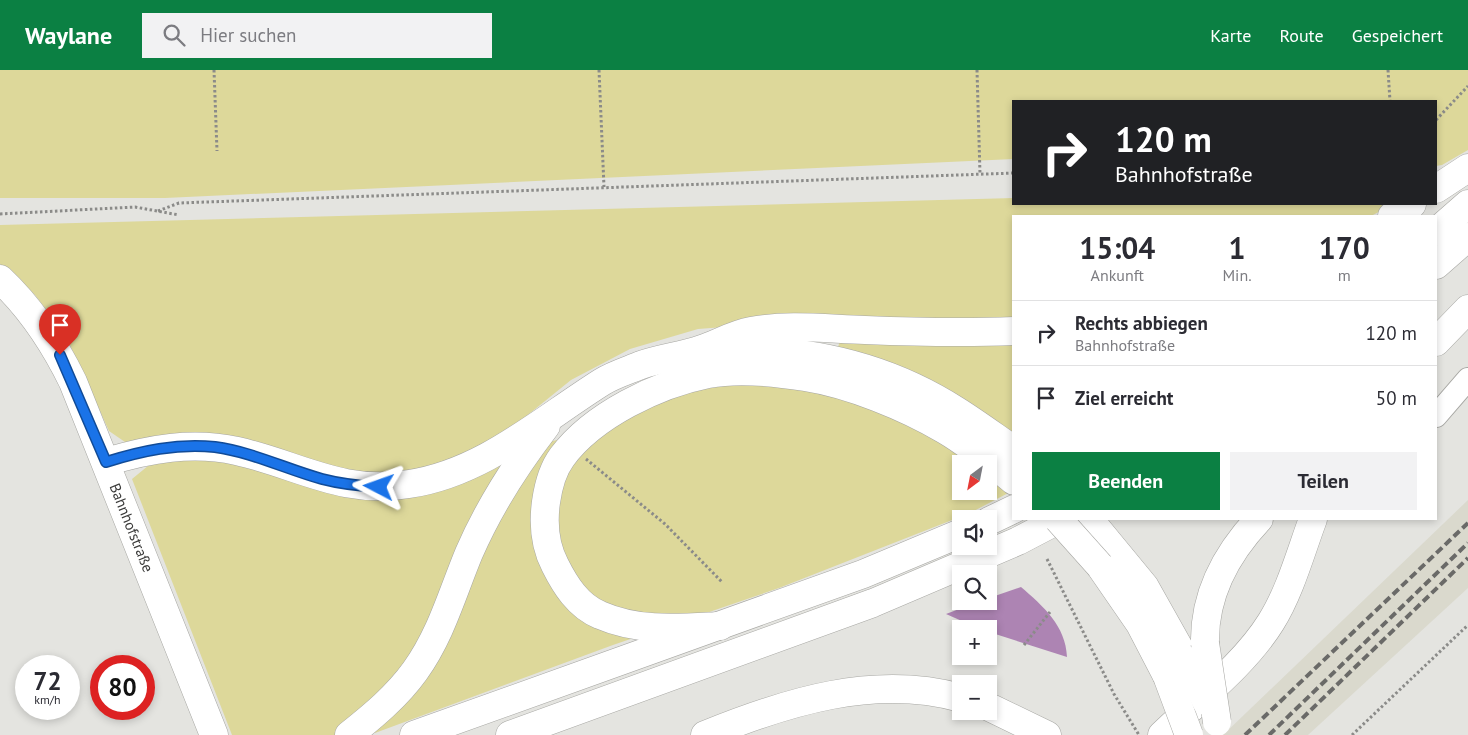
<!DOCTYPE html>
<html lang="de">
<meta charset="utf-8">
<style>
:root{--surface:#fff;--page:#f2f2f3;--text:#2b2b33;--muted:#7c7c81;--line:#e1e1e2;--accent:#0b8043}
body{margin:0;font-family:"PT Sans",sans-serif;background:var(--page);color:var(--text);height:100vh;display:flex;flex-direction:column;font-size:19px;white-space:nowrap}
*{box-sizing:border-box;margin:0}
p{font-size:16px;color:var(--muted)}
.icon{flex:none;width:28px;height:28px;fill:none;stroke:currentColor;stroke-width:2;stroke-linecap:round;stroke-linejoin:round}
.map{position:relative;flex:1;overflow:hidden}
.details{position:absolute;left:1012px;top:145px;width:425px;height:305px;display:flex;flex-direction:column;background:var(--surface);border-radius:0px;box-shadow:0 2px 8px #0003}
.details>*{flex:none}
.banner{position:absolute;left:1012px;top:30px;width:425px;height:105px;border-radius:0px;box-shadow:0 2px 8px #0003;background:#202124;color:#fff;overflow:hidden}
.needle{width:32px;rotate:212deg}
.controls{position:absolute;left:952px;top:385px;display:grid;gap:10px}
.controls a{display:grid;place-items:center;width:45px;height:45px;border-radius:0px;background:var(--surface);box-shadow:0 2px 8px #0003;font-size:25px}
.speed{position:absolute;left:15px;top:585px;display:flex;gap:10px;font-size:25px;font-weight:700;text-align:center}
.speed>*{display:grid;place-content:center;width:65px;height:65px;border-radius:50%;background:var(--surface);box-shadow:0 2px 8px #0003;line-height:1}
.speed small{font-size:12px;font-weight:400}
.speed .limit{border:8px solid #d22;background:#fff;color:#111}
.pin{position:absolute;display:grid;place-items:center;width:42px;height:42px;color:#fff;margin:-51px -21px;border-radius:50% 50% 50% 0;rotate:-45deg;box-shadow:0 0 5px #0007}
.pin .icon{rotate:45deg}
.me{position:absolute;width:55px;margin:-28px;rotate:274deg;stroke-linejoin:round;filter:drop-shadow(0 0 4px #0008)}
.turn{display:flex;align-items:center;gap:18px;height:105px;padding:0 20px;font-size:22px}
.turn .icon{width:65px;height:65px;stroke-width:2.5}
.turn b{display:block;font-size:35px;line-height:42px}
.eta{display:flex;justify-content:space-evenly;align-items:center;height:85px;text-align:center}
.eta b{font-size:30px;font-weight:700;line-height:35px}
.action{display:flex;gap:10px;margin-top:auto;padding:10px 20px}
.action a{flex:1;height:58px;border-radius:0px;background:var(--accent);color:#fff;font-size:20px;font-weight:700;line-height:58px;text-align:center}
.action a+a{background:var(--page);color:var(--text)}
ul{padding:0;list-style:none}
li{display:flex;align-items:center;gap:15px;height:65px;padding:0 20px;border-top:1px solid var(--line)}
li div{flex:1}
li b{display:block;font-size:19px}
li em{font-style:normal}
header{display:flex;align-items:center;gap:30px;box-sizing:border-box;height:70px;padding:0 25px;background:var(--accent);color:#fff}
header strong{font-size:24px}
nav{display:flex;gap:28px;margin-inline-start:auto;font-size:18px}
.search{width:350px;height:45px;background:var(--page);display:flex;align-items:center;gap:12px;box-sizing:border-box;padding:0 18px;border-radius:0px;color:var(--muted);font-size:19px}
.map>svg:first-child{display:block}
.built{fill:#dad9cd}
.green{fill:#ddd89a;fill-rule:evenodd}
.water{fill:#ad84b3}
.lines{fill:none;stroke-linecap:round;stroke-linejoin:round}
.minor-casing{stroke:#a7a7a3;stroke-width:24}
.major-casing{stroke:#a7a7a3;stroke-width:29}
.highway-casing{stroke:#a7a7a3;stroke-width:29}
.path{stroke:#8b8b89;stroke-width:3;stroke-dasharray:2.5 2.5;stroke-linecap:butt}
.minor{stroke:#fff;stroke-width:22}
.major{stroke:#fff;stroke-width:28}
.highway{stroke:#fff;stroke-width:28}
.rail{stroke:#6a6a68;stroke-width:4;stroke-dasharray:8 4;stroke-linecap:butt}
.highway-bridge-casing{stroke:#a7a7a3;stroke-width:29;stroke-linecap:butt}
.highway-bridge{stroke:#fff;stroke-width:28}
.route-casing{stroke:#114b97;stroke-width:12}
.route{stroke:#1a73e8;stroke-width:9}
.labels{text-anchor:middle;stroke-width:4.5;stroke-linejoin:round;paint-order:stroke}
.street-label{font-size:15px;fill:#3b3b3a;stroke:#fffffe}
</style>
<header>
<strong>Waylane</strong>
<div class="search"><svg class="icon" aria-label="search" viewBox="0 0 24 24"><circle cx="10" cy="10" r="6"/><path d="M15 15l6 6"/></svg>Hier suchen</div>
<nav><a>Karte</a><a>Route</a><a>Gespeichert</a></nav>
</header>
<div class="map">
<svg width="1468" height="665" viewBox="0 0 1468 665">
<rect width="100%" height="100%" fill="#e4e4e0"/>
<!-- built -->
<polygon class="built" points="1468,430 1468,518 1308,665 1223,665"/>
<!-- green -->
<g class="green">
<polygon points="0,0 1468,0 1468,80 1442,95 1436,96 1436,31 1014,31 1014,89 165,128 0,128"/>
<polygon points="1014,128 1014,134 1394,134 1371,146 1014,146 1014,250 779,253 698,259 630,279 571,310 519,352 464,390 402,405 357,404 198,366 125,372 109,361 65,264 35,225 0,194 0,155"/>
<path d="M1014,267V420L970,443L779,518L613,575L375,663L347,657L335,665H232L132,409L154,391L225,389L340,423L557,370L594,368L665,326L740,313L824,319L840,271ZM961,394H989V421H961Z"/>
</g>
<!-- water -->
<path class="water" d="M1021,517C1043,536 1066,556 1067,587L989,562V559H980L946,544L980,531H989V528Z"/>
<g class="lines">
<defs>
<polyline id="minor" points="1436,346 1468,309"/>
<g id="major">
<path id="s1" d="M0,209C32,239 54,273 73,312L214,665"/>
<path d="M1162,665C1198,630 1245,594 1271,552C1290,522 1301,481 1313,449"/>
</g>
<g id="highway">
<polyline points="1436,119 1468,98"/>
<polyline points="1392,146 1412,134"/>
<polyline points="1436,162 1468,134"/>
<polyline points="1436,195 1468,167"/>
<polyline points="1436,272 1468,239"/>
<path d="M723,280C806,278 887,296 957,341C976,353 995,367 1014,380"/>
<path d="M106,392C149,379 192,371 237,381C299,395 342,425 409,414C483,403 540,351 602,312C613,305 629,300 641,295C661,288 682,286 702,279C717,274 734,264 751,261C788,254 828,259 865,260C915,262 964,263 1014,261"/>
<polyline points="1089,449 1145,517 1186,590"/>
<polyline points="989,451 1014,439"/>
<polyline points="1100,496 1140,554 1167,606"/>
<path d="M720,556C679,558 639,562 600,545C578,536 565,515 555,495C545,476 543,454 546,432C548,418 553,399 562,387C593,345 658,314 708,304C739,298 774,302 805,307C850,314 906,337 945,360C969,374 992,393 1014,411"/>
<path d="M1205,573C1204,525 1227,483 1259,449"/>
<polyline points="989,637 1047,665"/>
<path d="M349,665C373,646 397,626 415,601C441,565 452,524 469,483C489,437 516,395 546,356"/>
<polyline points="414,665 863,504 961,463"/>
<polyline points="510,665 873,533 1018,471 1060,449"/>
<path d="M705,665C786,632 874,604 961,628"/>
</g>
</defs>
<!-- minor casing -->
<use href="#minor" class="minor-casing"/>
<!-- major casing -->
<use href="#major" class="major-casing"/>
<!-- highway casing -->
<use href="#highway" class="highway-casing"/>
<!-- path -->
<g class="path">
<polyline points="214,0 217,81"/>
<polyline points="599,0 604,117"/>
<polyline points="977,0 980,104"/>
<polyline points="1388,0 1390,31"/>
<polyline points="1436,50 1468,16"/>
<polyline points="158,141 179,133 1014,103"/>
<polyline points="0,144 135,137 179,145"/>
<polyline points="586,389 665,454 723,513"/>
<polyline points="1047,489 1114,624 1139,665"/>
<polyline points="1024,575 1050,542"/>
<polyline points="1352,665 1468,555"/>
</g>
<!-- minor -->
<use href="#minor" class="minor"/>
<!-- major -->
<use href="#major" class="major"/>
<!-- highway -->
<use href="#highway" class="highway"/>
<!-- rail -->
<g class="rail">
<polyline points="1245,665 1468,453"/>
<polyline points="1269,665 1468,473"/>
<polyline points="1285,665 1468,488"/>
</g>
<defs>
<g id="highway-bridge">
<polyline points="1058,449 1100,496"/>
<polyline points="1205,573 1217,652"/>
<polyline points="1186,590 1206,631"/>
<polyline points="1167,606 1189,665"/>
</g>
</defs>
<!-- highway-bridge casing -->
<use href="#highway-bridge" class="highway-bridge-casing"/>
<!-- highway-bridge -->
<use href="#highway-bridge" class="highway-bridge"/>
</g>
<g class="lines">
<defs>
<path id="route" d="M60,285L106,392C141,381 177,373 215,377C252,382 286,399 322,409C341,414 360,416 379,417"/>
</defs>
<!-- route casing -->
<use href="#route" class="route-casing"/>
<!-- route -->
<use href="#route" class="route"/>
</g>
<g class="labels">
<!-- street labels -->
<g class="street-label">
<text dy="5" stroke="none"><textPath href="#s1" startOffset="284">Bahnhofstraße</textPath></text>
</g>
</g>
</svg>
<div class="controls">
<a><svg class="needle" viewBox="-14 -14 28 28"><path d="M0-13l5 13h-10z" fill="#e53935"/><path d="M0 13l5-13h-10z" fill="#7c7c81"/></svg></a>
<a><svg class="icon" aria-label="sound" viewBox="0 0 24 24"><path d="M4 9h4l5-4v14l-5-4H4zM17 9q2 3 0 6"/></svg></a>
<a><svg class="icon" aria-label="search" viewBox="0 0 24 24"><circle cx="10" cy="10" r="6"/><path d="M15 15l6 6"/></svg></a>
<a>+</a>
<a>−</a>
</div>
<div class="speed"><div>72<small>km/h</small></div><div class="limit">80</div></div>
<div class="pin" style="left:60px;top:285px;background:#d93025"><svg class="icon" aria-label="arrive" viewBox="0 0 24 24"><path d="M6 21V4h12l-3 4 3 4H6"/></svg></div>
<svg class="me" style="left:379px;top:417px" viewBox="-20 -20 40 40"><path d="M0-17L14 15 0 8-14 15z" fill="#1a73e8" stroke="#fff" stroke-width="4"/></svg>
<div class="banner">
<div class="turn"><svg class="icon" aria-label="right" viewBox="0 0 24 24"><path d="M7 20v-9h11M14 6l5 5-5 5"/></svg><div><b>120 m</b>Bahnhofstraße</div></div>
</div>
<section class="details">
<div class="eta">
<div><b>15:04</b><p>Ankunft</p></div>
<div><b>1</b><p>Min.</p></div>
<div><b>170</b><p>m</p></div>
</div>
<ul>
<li><svg class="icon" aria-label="right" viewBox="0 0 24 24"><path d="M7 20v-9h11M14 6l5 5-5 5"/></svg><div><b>Rechts abbiegen</b><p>Bahnhofstraße</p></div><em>120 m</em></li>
<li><svg class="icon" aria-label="arrive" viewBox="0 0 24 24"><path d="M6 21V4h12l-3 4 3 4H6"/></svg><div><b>Ziel erreicht</b></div><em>50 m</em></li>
</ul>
<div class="action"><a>Beenden</a><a>Teilen</a></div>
</section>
</div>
